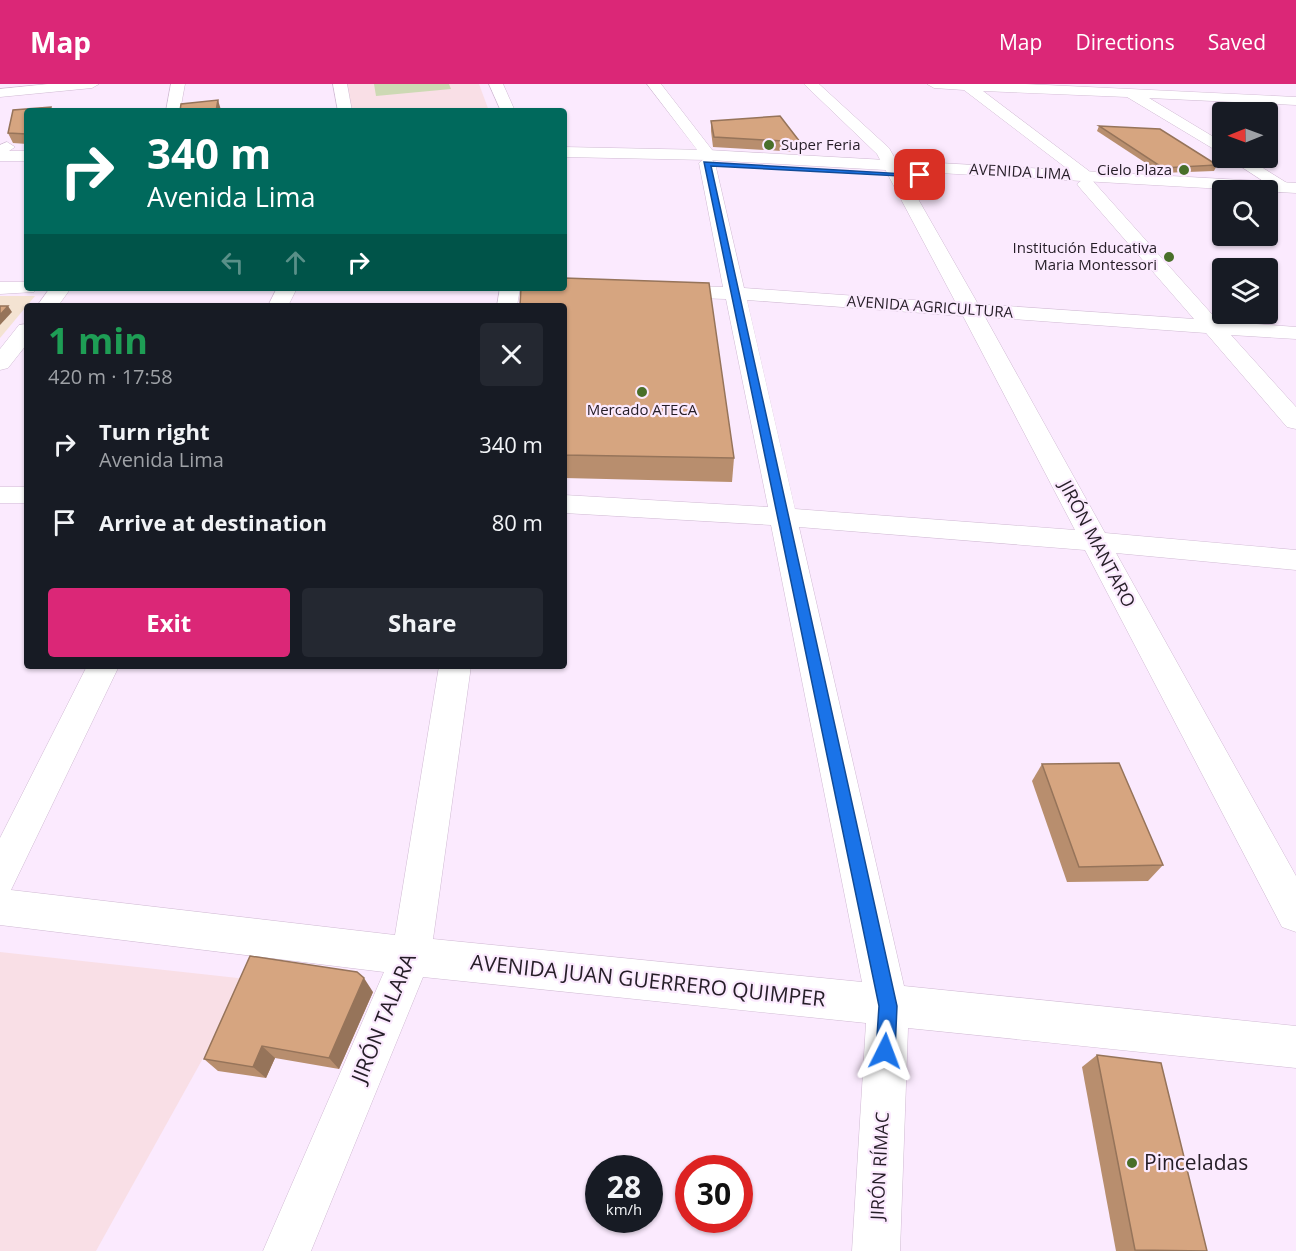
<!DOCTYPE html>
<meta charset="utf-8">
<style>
:root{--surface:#171b24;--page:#242831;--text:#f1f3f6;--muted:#9ea1a6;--accent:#db2777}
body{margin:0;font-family:"Open Sans",sans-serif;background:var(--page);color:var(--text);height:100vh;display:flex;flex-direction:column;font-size:22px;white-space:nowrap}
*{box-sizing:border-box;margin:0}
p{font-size:20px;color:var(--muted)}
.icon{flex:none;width:33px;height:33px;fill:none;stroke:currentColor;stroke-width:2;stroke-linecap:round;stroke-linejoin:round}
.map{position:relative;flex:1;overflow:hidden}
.details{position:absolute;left:24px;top:219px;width:543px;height:366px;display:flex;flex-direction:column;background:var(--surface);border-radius:6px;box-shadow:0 2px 4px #0004}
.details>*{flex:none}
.guide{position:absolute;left:24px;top:24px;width:543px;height:183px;border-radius:6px;box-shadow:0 2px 4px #0004;background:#00695c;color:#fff;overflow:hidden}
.needle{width:39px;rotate:269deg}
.fabs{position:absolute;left:1212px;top:18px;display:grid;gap:12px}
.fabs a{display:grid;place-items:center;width:66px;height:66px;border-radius:6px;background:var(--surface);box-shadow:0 2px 4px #0004;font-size:30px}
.speed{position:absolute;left:585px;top:1071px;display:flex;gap:12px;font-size:30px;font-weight:700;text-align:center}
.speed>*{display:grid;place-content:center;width:78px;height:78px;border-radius:50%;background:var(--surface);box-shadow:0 2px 4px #0004;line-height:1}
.speed small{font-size:15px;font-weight:400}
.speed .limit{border:9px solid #d22;background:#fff;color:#111}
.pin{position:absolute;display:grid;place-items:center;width:51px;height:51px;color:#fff;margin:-26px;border-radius:12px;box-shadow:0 3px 9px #0006}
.me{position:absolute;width:66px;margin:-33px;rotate:3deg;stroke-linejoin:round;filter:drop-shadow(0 0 4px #0008)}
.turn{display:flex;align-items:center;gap:21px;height:126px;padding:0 24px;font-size:27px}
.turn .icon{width:78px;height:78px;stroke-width:2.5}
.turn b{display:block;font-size:42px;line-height:51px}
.lanes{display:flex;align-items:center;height:57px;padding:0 24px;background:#0003;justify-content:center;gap:30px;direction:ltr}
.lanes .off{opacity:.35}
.round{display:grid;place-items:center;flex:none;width:63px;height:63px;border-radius:6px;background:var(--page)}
.summary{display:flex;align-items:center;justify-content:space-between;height:102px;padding:0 24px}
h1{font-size:36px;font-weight:700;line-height:45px;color:#1e9e55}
.action{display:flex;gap:12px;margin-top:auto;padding:12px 24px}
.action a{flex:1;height:69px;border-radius:6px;background:var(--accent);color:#fff;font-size:24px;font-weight:700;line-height:69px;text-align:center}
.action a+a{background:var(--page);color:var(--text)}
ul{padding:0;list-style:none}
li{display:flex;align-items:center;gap:18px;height:78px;padding:0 24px}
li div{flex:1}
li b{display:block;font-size:22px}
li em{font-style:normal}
header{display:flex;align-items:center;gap:36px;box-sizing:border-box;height:84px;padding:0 30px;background:var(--accent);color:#fff}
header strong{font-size:28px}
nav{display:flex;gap:33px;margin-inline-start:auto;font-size:21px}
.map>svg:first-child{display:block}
.education{fill:#f9dfe6}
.medical{fill:#f4e3d2}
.green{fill:#cdd9b4}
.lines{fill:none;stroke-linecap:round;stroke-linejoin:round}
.street-casing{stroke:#d0bad3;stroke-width:1}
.secondary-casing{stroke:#d0bad3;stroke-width:1}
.street{fill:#fff;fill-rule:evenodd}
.secondary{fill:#fff;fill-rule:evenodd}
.wall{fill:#b88e6e}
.shaded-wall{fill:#96745a}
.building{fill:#d6a580;stroke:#96745a;stroke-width:1.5}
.route{fill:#1a73e8;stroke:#114b97;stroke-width:1.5}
.poi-dot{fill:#496f2a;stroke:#fbeafe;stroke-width:2}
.labels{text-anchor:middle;stroke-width:4.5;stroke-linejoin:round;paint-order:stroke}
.far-poi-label{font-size:15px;fill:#251d27;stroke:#fbeafe;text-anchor:end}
.far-street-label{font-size:15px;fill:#251d27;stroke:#fbeafe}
.street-label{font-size:18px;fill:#251d27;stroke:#fbeafe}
.near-street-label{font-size:21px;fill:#251d27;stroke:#fbeafe}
.near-poi-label{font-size:21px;fill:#251d27;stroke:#fbeafe;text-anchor:start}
</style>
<header>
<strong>Map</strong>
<nav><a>Map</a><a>Directions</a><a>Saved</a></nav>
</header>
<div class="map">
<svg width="1296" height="1167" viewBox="0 0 1296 1167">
<rect width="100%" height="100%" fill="#fbeafe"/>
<!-- education -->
<g class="education">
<polygon points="347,0 479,0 489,27 350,27"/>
<polygon points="0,868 247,895 96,1167 0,1167"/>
</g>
<!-- medical -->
<polygon class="medical" points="0,212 35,212 0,254"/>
<!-- green -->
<polygon class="green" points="374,0 449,0 451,5 376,12"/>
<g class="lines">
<defs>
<g id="street">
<polygon points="48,0 99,0 92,4 0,13 0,5"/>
<polygon points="171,0 185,0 180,27 166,27"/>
<polygon points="333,0 347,0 352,27 338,27"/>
<polygon points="489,0 503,0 515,27 501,27"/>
<path d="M647,0H661L716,71L711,75L715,79L744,204L956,219L877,70L804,0H819L889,64L978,220L1194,235L1080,104L1077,100L1082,96L964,6L934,4L927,0H1025L1296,13V21L1149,14L1222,58V70L1127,13L983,7L1089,87L1091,91L1087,95L1092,96L1218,237L1296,243V255L1231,251L1296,323V345L1287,343L1206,249L985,233L1105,449L1296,466V486L1116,469L1296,792V848L1282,843L1085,466L799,443L904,902L1296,942V984L908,944L900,1167H852L866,939L423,893L311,1167H263L384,888L0,841V754L87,582H119L11,806L395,851L439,582H471L433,855L862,898L771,441L564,429V411L768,423L726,215L667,213L660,211L657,207L660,203L667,201L723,203L699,79L704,75ZM747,216L963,232L1075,446L795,425Z"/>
<polygon points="7,58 15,63 0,73 0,61"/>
<polygon points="1228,74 1247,74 1295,104 1292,108 1280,108"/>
<polygon points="0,198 27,198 27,204 37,204 34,208 0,210"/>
<polygon points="50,204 71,204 58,222 37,222"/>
<polygon points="277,204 297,204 288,222 268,222"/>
<polygon points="500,204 520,204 517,222 497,222"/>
<polygon points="27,240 27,260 8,284 0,286 0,265 19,241"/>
<rect x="0" y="403" width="27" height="16"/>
</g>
<g id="secondary">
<polygon points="564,63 708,66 1296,99 1296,109 708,76 564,73"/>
<rect x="0" y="67" width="27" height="10"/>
</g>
</defs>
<!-- street casing -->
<use href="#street" class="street-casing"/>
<!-- secondary casing -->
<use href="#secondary" class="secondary-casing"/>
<!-- street -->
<use href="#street" class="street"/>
<!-- secondary -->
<use href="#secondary" class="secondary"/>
</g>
<!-- wall -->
<g class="wall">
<polygon points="51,23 53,27 27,27 27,60 13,59 8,49 13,26"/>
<polygon points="711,37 800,58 799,68 713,63 711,47"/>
<polygon points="1099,42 1217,81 1214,87 1161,89 1097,47"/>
<polygon points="564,222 734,374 732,398 564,394"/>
<polygon points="1042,680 1163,781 1148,797 1067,798 1032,697"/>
<polygon points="373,908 339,985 275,974 266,994 218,987 204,975"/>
<polygon points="1097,971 1207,1167 1116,1167 1082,983"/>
</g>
<!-- shaded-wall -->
<g class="shaded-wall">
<polygon points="218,16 221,26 221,27 216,27"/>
<polygon points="8,222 12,228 0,241 0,231"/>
<polygon points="364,894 373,908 339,985 329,974"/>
<polygon points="262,962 275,974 266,994 253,983"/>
</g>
<!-- building -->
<g class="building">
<polygon points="218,16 216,27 180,27 181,20"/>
<polygon points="51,23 50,27 27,27 27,50 8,49 13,26"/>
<polygon points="780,32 800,58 714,53 711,37"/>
<polygon points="1099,42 1160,45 1217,81 1163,84"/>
<polygon points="564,194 709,199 734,374 564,371 564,222 520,222 521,204 564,204"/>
<polygon points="0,222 8,222 0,231"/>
<polygon points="1119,679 1163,781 1079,783 1042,680"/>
<polygon points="250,872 357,888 364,894 329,974 262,962 253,983 204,975"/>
<polygon points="1097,971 1161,979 1207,1167 1135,1166"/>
</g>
<!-- route -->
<polygon class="route" points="704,78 923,91 920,93 711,82 897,922 895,967 892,973 885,976 879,973 876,967 879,922"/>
<!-- markers -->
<g class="poi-dot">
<circle cx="769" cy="61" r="6"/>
<circle cx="1184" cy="86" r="6"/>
<circle cx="1169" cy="173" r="6"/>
<circle cx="642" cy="308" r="6"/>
<circle cx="1132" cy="1079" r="6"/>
</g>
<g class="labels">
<!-- far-poi labels -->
<g class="far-poi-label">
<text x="781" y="66" text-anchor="start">Super Feria</text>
<text x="1172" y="91">Cielo Plaza</text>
<text x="1157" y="169">Institución Educativa<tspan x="1157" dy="17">Maria Montessori</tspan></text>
<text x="642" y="331" text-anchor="middle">Mercado ATECA</text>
</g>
<!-- far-street labels -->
<g class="far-street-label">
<text transform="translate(1020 88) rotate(3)" y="5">AVENIDA LIMA</text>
<text transform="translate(930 223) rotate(4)" y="5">AVENIDA AGRICULTURA</text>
</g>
<!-- street labels -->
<g class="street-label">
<text transform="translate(1097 460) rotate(62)" y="6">JIRÓN MANTARO</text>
<text transform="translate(880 1082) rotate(-87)" y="6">JIRÓN RÍMAC</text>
</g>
<!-- near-street labels -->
<g class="near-street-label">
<text transform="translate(648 897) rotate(6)" y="7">AVENIDA JUAN GUERRERO QUIMPER</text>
<text transform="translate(384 934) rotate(-68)" y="7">JIRÓN TALARA</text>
</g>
<!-- near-poi labels -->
<g class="near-poi-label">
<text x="1144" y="1086">Pinceladas</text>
</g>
</g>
</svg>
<div class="fabs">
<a><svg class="needle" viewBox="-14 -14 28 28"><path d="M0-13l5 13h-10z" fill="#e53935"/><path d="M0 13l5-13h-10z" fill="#9ea1a6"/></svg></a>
<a><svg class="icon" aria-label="search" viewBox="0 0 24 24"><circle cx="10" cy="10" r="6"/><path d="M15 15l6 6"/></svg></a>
<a><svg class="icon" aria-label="layers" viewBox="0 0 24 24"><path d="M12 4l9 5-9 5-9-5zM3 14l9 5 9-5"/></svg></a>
</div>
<div class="speed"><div>28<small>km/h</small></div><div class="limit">30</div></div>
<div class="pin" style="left:920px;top:91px;background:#d93025"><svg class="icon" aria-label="arrive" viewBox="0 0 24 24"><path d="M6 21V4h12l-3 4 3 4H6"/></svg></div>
<svg class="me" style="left:885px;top:967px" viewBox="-20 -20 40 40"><path d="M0-17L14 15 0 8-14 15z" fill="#1a73e8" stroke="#fff" stroke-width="4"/></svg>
<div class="guide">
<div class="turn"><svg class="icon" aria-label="right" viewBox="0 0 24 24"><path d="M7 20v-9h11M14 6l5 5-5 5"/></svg><div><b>340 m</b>Avenida Lima</div></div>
<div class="lanes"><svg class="icon off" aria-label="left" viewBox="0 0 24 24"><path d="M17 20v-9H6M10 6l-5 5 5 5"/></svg><svg class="icon off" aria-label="ahead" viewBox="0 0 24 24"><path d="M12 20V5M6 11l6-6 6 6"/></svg><svg class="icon" aria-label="right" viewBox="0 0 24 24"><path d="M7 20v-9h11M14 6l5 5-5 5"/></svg></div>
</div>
<section class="details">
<div class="summary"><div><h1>1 min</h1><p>420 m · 17:58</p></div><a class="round"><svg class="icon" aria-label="close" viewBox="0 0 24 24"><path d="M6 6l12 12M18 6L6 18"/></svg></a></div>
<ul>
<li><svg class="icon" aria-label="right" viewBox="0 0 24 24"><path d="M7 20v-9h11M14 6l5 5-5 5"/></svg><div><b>Turn right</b><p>Avenida Lima</p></div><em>340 m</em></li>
<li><svg class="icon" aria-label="arrive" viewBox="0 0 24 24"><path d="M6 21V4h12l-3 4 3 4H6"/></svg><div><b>Arrive at destination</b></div><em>80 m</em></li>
</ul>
<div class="action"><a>Exit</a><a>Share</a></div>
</section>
</div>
